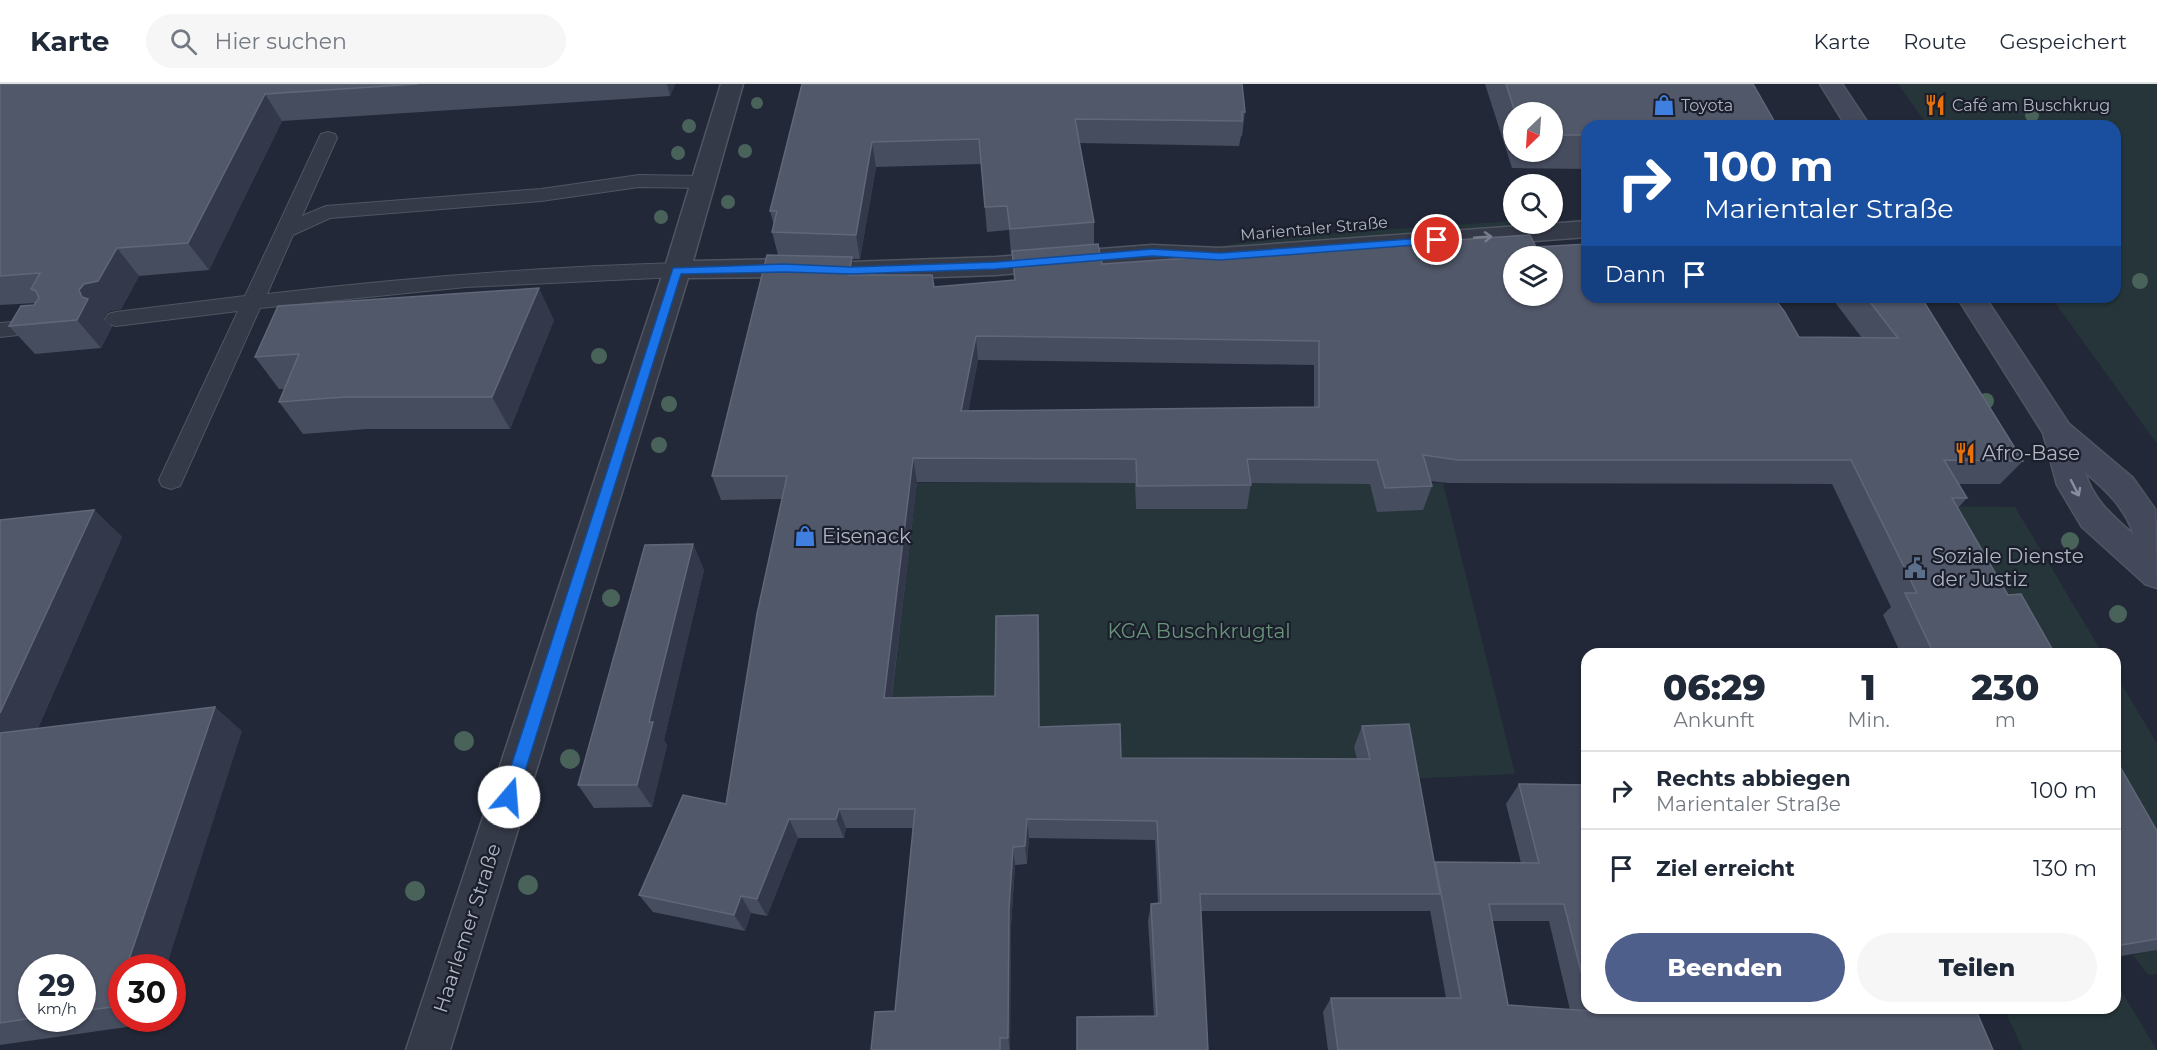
<!DOCTYPE html>
<html lang="de">
<meta charset="utf-8">
<style>
:root{--surface:#fff;--page:#f6f6f7;--text:#1f2937;--muted:#747a83;--line:#e0e1e3;--accent:#4e5f8b}
body{margin:0;font-family:Montserrat,sans-serif;background:var(--page);color:var(--text);height:100vh;display:flex;flex-direction:column;font-size:22px;white-space:nowrap}
*{box-sizing:border-box;margin:0}
p{font-size:20px;color:var(--muted)}
.icon{flex:none;width:33px;height:33px;fill:none;stroke:currentColor;stroke-width:2;stroke-linecap:round;stroke-linejoin:round}
.map{position:relative;flex:1;overflow:hidden}
.details{position:absolute;left:1581px;top:564px;width:540px;height:366px;display:flex;flex-direction:column;background:var(--surface);border-radius:18px;box-shadow:0 2px 4px #0004}
.details>*{flex:none}
.banner{position:absolute;left:1581px;top:36px;width:540px;height:183px;border-radius:18px;box-shadow:0 2px 4px #0004;background:#1a4fa0;color:#fff;overflow:hidden}
.needle{width:39px;rotate:205deg}
.buttons{position:absolute;left:1503px;top:18px;display:grid;gap:12px}
.buttons a{display:grid;place-items:center;width:60px;height:60px;border-radius:50%;background:var(--surface);box-shadow:0 2px 4px #0004;font-size:30px}
.speed{position:absolute;left:18px;top:870px;display:flex;gap:12px;font-size:30px;font-weight:700;text-align:center}
.speed>*{display:grid;place-content:center;width:78px;height:78px;border-radius:50%;background:var(--surface);box-shadow:0 2px 4px #0004;line-height:1}
.speed small{font-size:15px;font-weight:400}
.speed .limit{border:9px solid #d22;background:#fff;color:#111}
.pin{position:absolute;display:grid;place-items:center;width:51px;height:51px;color:#fff;margin:-26px;border:3px solid #fff;border-radius:50%;box-shadow:0 2px 6px #0007}
.me{position:absolute;width:66px;margin:-33px;rotate:18deg;stroke-linejoin:round;filter:drop-shadow(0 0 4px #0008)}
.turn{display:flex;align-items:center;gap:21px;height:126px;padding:0 24px;font-size:27px}
.turn .icon{width:78px;height:78px;stroke-width:2.5}
.turn b{display:block;font-size:42px;line-height:51px}
.then{display:flex;align-items:center;height:57px;padding:0 24px;background:#0003;gap:12px;font-size:22px}
.eta{display:flex;justify-content:space-evenly;align-items:center;height:102px;text-align:center}
.eta b{font-size:36px;font-weight:800;line-height:42px}
.action{display:flex;gap:12px;margin-top:auto;padding:12px 24px}
.action a{flex:1;height:69px;border-radius:36px;background:var(--accent);color:#fff;font-size:24px;font-weight:800;line-height:69px;text-align:center}
.action a+a{background:var(--page);color:var(--text)}
ul{padding:0;list-style:none}
li{display:flex;align-items:center;gap:18px;height:78px;padding:0 24px;border-top:2px solid var(--line)}
li div{flex:1}
li b{display:block;font-size:22px}
li em{font-style:normal}
header{display:flex;align-items:center;gap:36px;box-sizing:border-box;height:84px;padding:0 30px;background:var(--surface);border-bottom:2px solid var(--line)}
header strong{font-size:28px}
nav{display:flex;gap:33px;margin-inline-start:auto;font-size:21px}
.search{width:420px;height:54px;background:var(--page);display:flex;align-items:center;gap:15px;box-sizing:border-box;padding:0 21px;border-radius:33px;color:var(--muted);font-size:22px}
.map>svg:first-child{display:block}
.green{fill:#253539}
.lines{fill:none;stroke-linecap:round;stroke-linejoin:round}
.lane-casing{stroke:#505562;stroke-width:2}
.street-casing{stroke:#505562;stroke-width:3}
.secondary-casing{stroke:#505562;stroke-width:3}
.lane{fill:#353a48;fill-rule:evenodd}
.street{fill:#353a48;fill-rule:evenodd}
.secondary{fill:#43495b;fill-rule:evenodd}
.tree{fill:#49635b}
.wall{fill:#464d5f;fill-rule:evenodd}
.shaded-wall{fill:#33394a}
.building{fill:#51586a;stroke:#606778;stroke-width:1.5;fill-rule:evenodd}
.oneway{stroke:#797e8c}
.oneway2{stroke:#8a8f9f}
.route{fill:#1a73e8;stroke:#114b97;stroke-width:1.5}
.labels{text-anchor:middle;stroke-width:4.5;stroke-linejoin:round;paint-order:stroke}
.far-poi-label{font-size:16px;fill:#b0b5c4;stroke:#1b1f2c;text-anchor:start}
.far-street-label{font-size:16px;fill:#b0b5c4;stroke:#1b1f2c}
.poi-label{font-size:20px;fill:#b0b5c4;stroke:#1b1f2c;text-anchor:start}
.park-label{font-size:20px;fill:#699479;stroke:#1b1f2c}
.street-label{font-size:20px;fill:#b0b5c4;stroke:#1b1f2c}
</style>
<header>
<strong>Karte</strong>
<div class="search"><svg class="icon" aria-label="search" viewBox="0 0 24 24"><circle cx="10" cy="10" r="6"/><path d="M15 15l6 6"/></svg>Hier suchen</div>
<nav><a>Karte</a><a>Route</a><a>Gespeichert</a></nav>
</header>
<div class="map">
<svg width="2157" height="966" viewBox="0 0 2157 966">
<rect width="100%" height="100%" fill="#222837"/>
<!-- green -->
<g class="green">
<polygon points="1898,0 2157,0 2157,360 2051,213 2115,213 2115,42 1928,42"/>
<polygon points="1513,137 1514,140 1549,140 1200,164 1307,151"/>
<polygon points="917,399 1443,399 1515,690 1406,695 883,694"/>
<polygon points="1936,422 2015,423 2103,570 2017,570"/>
<polygon points="2115,590 2157,659 2157,824 2115,748"/>
<polygon points="2157,866 2157,890 2148,891 2133,871"/>
<polygon points="2115,897 2157,966 2023,966 2004,924 2115,924"/>
</g>
<g class="lines">
<defs>
<g id="lane">
<path d="M328,48L335,50L337,54L302,132L326,122L541,105L639,91L703,92L710,94L713,98L710,102L703,104L639,103L541,117L330,134L293,151L267,210C404,194 540,183 677,179L684,181L687,186L684,191L677,193L466,203L260,224L180,402L171,405L162,402L159,396L238,227L116,242L108,240L105,235L108,230L116,228L245,212L319,54L321,50Z"/>
<polygon points="45,235 53,237 56,242 53,247 0,253 0,239"/>
</g>
<polygon id="street" points="721,0 743,0 693,177 784,175 851,178 996,173 1152,161 1220,164 1587,137 1587,153 1220,180 1152,177 996,191 851,196 784,193 688,194 450,966 406,966 664,186"/>
<g id="secondary">
<polygon points="1820,0 1842,0 1870,42 1846,42"/>
<path d="M1957,213H1985L2069,340L2133,394L2155,425L2157,504L2145,500L2082,443L2057,401L2043,349ZM2085,388C2106,406 2125,424 2134,451C2113,432 2093,416 2085,388Z"/>
</g>
</defs>
<!-- lane casing -->
<use href="#lane" class="lane-casing"/>
<!-- street casing -->
<use href="#street" class="street-casing"/>
<!-- secondary casing -->
<use href="#secondary" class="secondary-casing"/>
<!-- lane -->
<use href="#lane" class="lane"/>
<!-- street -->
<use href="#street" class="street"/>
<!-- secondary -->
<use href="#secondary" class="secondary"/>
</g>
<!-- trees -->
<g class="tree">
<circle cx="757" cy="19" r="6"/>
<circle cx="2032" cy="31" r="7"/>
<circle cx="689" cy="42" r="7"/>
<circle cx="745" cy="67" r="7"/>
<circle cx="678" cy="69" r="7"/>
<circle cx="728" cy="118" r="7"/>
<circle cx="661" cy="133" r="7"/>
<circle cx="2140" cy="197" r="8"/>
<circle cx="599" cy="272" r="8"/>
<circle cx="1986" cy="317" r="8"/>
<circle cx="669" cy="320" r="8"/>
<circle cx="659" cy="361" r="8"/>
<circle cx="2070" cy="457" r="9"/>
<circle cx="611" cy="514" r="9"/>
<circle cx="2118" cy="530" r="9"/>
<circle cx="464" cy="657" r="10"/>
<circle cx="570" cy="675" r="10"/>
<circle cx="528" cy="801" r="10"/>
<circle cx="415" cy="807" r="10"/>
</g>
<!-- wall -->
<g class="wall">
<polygon points="0,0 675,0 670,12 282,37 209,186 139,192 121,225 107,228 103,234 112,243 101,264 35,270 9,242 36,219 0,221"/>
<path d="M802,0L1245,28L1242,52H1241L1239,62L1079,59L1094,138V160L1102,180L1536,163L1799,253L1862,254L1831,213H1921L2023,377L2000,400H1958L1967,414L1958,424L2008,511L2055,570H1901L1883,531L1891,523L1832,400L1449,399L1430,397L1432,402L1423,426L1377,428L1370,400L1251,399L1247,425H1136L1135,399L917,398L892,614L995,612L1038,531L1040,643L1121,674L1357,675L1354,663L1362,642L1434,780L1435,778L1521,779L1506,720L1519,700L1587,701V924H1721L1778,925L1777,924H1975L1993,966H1328L1323,928L1331,914H1446L1430,826L1429,827H1201L1208,966L1154,932L1148,837L1151,820L1158,819L1155,756L1029,754L1027,780L1015,781L1011,842L1010,966H871L895,927L913,744H846L844,754H798L767,832L751,829L745,847L653,828L639,811L726,720L782,415L721,416L712,392L778,171L772,148L774,141L770,127ZM981,80L987,148L1009,146L1011,170H1012L1014,196L934,203L855,191L852,175H860L876,83ZM978,276L1314,281V323L968,327ZM1492,837H1549L1570,926L1508,921Z"/>
<path d="M1485,0H1753L1587,42V85L1512,84ZM1514,28H1552V68H1514Z"/>
<polygon points="554,236 510,345 367,345 303,350 279,318 284,305 279,305 255,273"/>
<path d="M94,426L122,453L38,644L242,647L122,884V934H150L148,940L0,961V436ZM82,884V934H32Z"/>
<polygon points="693,460 704,486 664,656 667,661 652,723 594,724 578,701"/>
<polygon points="2115,674 2157,747 2157,866 2115,873"/>
</g>
<!-- shaded-wall -->
<g class="shaded-wall">
<polygon points="667,0 675,0 670,12"/>
<polygon points="265,10 282,37 209,186 188,159"/>
<polygon points="872,58 876,83 860,175 856,151"/>
<polygon points="117,164 139,192 121,225 107,228 103,234 112,243 101,264 77,236 82,213 79,206"/>
<polygon points="852,173 857,198 849,191"/>
<polygon points="539,204 554,236 510,345 492,313"/>
<polygon points="976,252 978,276 964,351 961,327"/>
<polygon points="913,374 917,398 889,635 884,614"/>
<polygon points="94,426 122,453 25,673 0,656 0,629"/>
<polygon points="693,460 704,486 664,656 667,661 652,723 637,701 649,638"/>
<polygon points="1038,531 1040,553 1040,663 1039,643"/>
<polygon points="215,623 242,647 166,884 126,884"/>
<polygon points="839,725 846,744 844,754 836,735"/>
<polygon points="789,735 798,754 767,832 757,815"/>
<polygon points="1027,735 1029,754 1027,780 1025,762"/>
<polygon points="1013,763 1015,781 1011,842 1010,966 1008,954 1009,825"/>
<polygon points="741,812 751,829 745,847 734,831"/>
<polygon points="122,895 122,928 112,923"/>
<polygon points="136,934 150,934 148,940"/>
</g>
<!-- building -->
<g class="building">
<polygon points="0,0 418,0 265,10 188,159 117,164 98,197 84,200 79,206 82,213 88,215 77,236 9,242 21,222 34,221 39,214 36,207 31,205 40,189 0,192"/>
<polygon points="802,0 1242,0 1245,28 1242,28 1242,37 1075,35 1094,138 1010,145 1007,122 985,123 979,55 872,58 856,151 772,148 777,127 770,127"/>
<polygon points="1506,0 1753,0 1777,42 1587,42 1587,51 1552,51 1552,28 1515,28"/>
<path d="M1530,151L1536,163L1587,160V213H1773L1784,227L1799,253L1898,254L1866,213H1921L2023,377L1944,376L1967,414H1952L2008,511L2021,510L2055,570H1934L1905,509H1917L1851,376H1458L1423,371L1432,402L1385,404L1377,376L1247,375L1251,401L1137,402L1136,375L913,374L884,614L995,612L996,532L1038,531L1039,643L1120,640L1121,674L1370,675L1362,642L1409,640L1440,810H1200L1208,966H1077V933L1157,932L1151,820L1161,819L1157,737L1027,735L1025,762L1013,763L1009,825L1008,954H1000V966H871L875,928L895,927L915,725H839L836,735H789L757,815L741,812L734,831L639,811L683,711L726,720L757,530L787,392H712L767,171L852,173L849,191H932L934,203L1015,196L1012,167L1098,160L1102,180ZM1514,172H1552V212H1514ZM976,252L1319,257V323L961,327Z"/>
<polygon points="539,204 492,313 345,313 279,318 299,270 255,273 278,222"/>
<polygon points="94,426 0,629 0,436"/>
<polygon points="693,460 649,638 653,638 637,701 578,701 645,461"/>
<polygon points="215,623 126,884 122,884 122,895 112,923 82,927 82,884 32,884 32,934 0,939 0,649"/>
<polygon points="2115,674 2157,747 2157,855 2115,862"/>
<polygon points="1519,700 1587,701 1587,911 1564,820 1489,820 1508,921 1591,927 1590,924 1721,924 1806,925 1806,924 1975,924 1993,966 1338,966 1331,914 1461,914 1435,778 1539,779"/>
</g>
<!-- one-way arrows -->
<defs><path id="oneway-shaft" d="M-6 0H5M1.5-3L5.5 0L1.5 3" fill="none" stroke-width="1.6" stroke-linecap="round" stroke-linejoin="round" transform="scale(1.5)"/></defs>
<use class="oneway" href="#oneway-shaft" transform="translate(1483 153) rotate(-4)"/>
<use class="oneway2" href="#oneway-shaft" transform="translate(2075 404) rotate(63)"/>
<!-- route -->
<polygon class="route" points="1437,153 1442,156 1441,159 1220,176 1152,172 996,185 851,190 784,188 681,190 517,713 515,718 509,720 504,718 501,713 673,184 784,180 851,183 996,178 1152,165 1220,169"/>
<!-- icons -->
<defs>
<symbol id="shop-bare" viewBox="-9 -9 18 18"><path d="M-5-2.5h2.3a2.7 3.5 0 0 1 5.4 0H5L5.5 6h-11ZM-1.5-2.5h3a1.5 2.3 0 0 0-3 0Z" fill="#3f7fe0" stroke="#1b1f2c" stroke-width="2.5" paint-order="stroke"/></symbol>
<symbol id="restaurant-bare" viewBox="-9 -9 18 18"><path d="M-5-6h1v4h1v-4h1v4h1v-4h1v5L-1.5 .5V6h-2V.5L-5-1ZM5-6V6H3V1.5H1.5Q1.5-4 5-6Z" fill="#e8710a" stroke="#1b1f2c" stroke-width="2.5" paint-order="stroke"/></symbol>
<symbol id="civic-bare" viewBox="-9 -9 18 18"><path d="M-.6-6.5H3V-4.5H.6V-3L4-1V1h2V6H-6V1h2V-1L-.6-3ZM-1.2 2.5V6h2.4V2.5Z" fill="#5c6f8a" stroke="#1b1f2c" stroke-width="2.5" paint-order="stroke"/></symbol>
</defs>
<g fill-rule="evenodd">
<use href="#shop-bare" x="1649" y="6" width="30" height="30"/>
<use href="#restaurant-bare" x="1920" y="6" width="30" height="30"/>
<use href="#restaurant-bare" x="1950" y="354" width="30" height="30"/>
<use href="#shop-bare" x="790" y="437" width="30" height="30"/>
<use href="#civic-bare" x="1900" y="469" width="30" height="30"/>
</g>
<g class="labels">
<!-- far-poi labels -->
<g class="far-poi-label">
<text x="1681" y="27">Toyota</text>
<text x="1952" y="27">Café am Buschkrug</text>
</g>
<!-- far-street labels -->
<g class="far-street-label">
<text transform="translate(1314 144) rotate(-5)" y="6">Marientaler Straße</text>
</g>
<!-- poi labels -->
<g class="poi-label">
<text x="1982" y="376">Afro-Base</text>
<text x="822" y="459">Eisenack</text>
<text x="1932" y="479">Soziale Dienste<tspan x="1932" dy="23">der Justiz</tspan></text>
</g>
<!-- park labels -->
<g class="park-label">
<text x="1199" y="554">KGA Buschkrugtal</text>
</g>
<!-- street labels -->
<g class="street-label">
<text transform="translate(467 844) rotate(-72)" y="7">Haarlemer Straße</text>
</g>
</g>
</svg>
<div class="buttons">
<a><svg class="needle" viewBox="-14 -14 28 28"><path d="M0-13l5 13h-10z" fill="#e53935"/><path d="M0 13l5-13h-10z" fill="#747a83"/></svg></a>
<a><svg class="icon" aria-label="search" viewBox="0 0 24 24"><circle cx="10" cy="10" r="6"/><path d="M15 15l6 6"/></svg></a>
<a><svg class="icon" aria-label="layers" viewBox="0 0 24 24"><path d="M12 4l9 5-9 5-9-5zM3 14l9 5 9-5"/></svg></a>
</div>
<div class="speed"><div>29<small>km/h</small></div><div class="limit">30</div></div>
<div class="pin" style="left:1437px;top:156px;background:#d93025"><svg class="icon" aria-label="arrive" viewBox="0 0 24 24"><path d="M6 21V4h12l-3 4 3 4H6"/></svg></div>
<svg class="me" style="left:509px;top:713px" viewBox="-20 -20 40 40"><circle r="19" fill="#fff"/><path d="M0-13L10 11 0 6-10 11z" fill="#1a73e8"/></svg>
<div class="banner">
<div class="turn"><svg class="icon" aria-label="right" viewBox="0 0 24 24"><path d="M7 20v-9h11M14 6l5 5-5 5"/></svg><div><b>100 m</b>Marientaler Straße</div></div>
<div class="then">Dann<svg class="icon" aria-label="arrive" viewBox="0 0 24 24"><path d="M6 21V4h12l-3 4 3 4H6"/></svg></div>
</div>
<section class="details">
<div class="eta">
<div><b>06:29</b><p>Ankunft</p></div>
<div><b>1</b><p>Min.</p></div>
<div><b>230</b><p>m</p></div>
</div>
<ul>
<li><svg class="icon" aria-label="right" viewBox="0 0 24 24"><path d="M7 20v-9h11M14 6l5 5-5 5"/></svg><div><b>Rechts abbiegen</b><p>Marientaler Straße</p></div><em>100 m</em></li>
<li><svg class="icon" aria-label="arrive" viewBox="0 0 24 24"><path d="M6 21V4h12l-3 4 3 4H6"/></svg><div><b>Ziel erreicht</b></div><em>130 m</em></li>
</ul>
<div class="action"><a>Beenden</a><a>Teilen</a></div>
</section>
</div>
